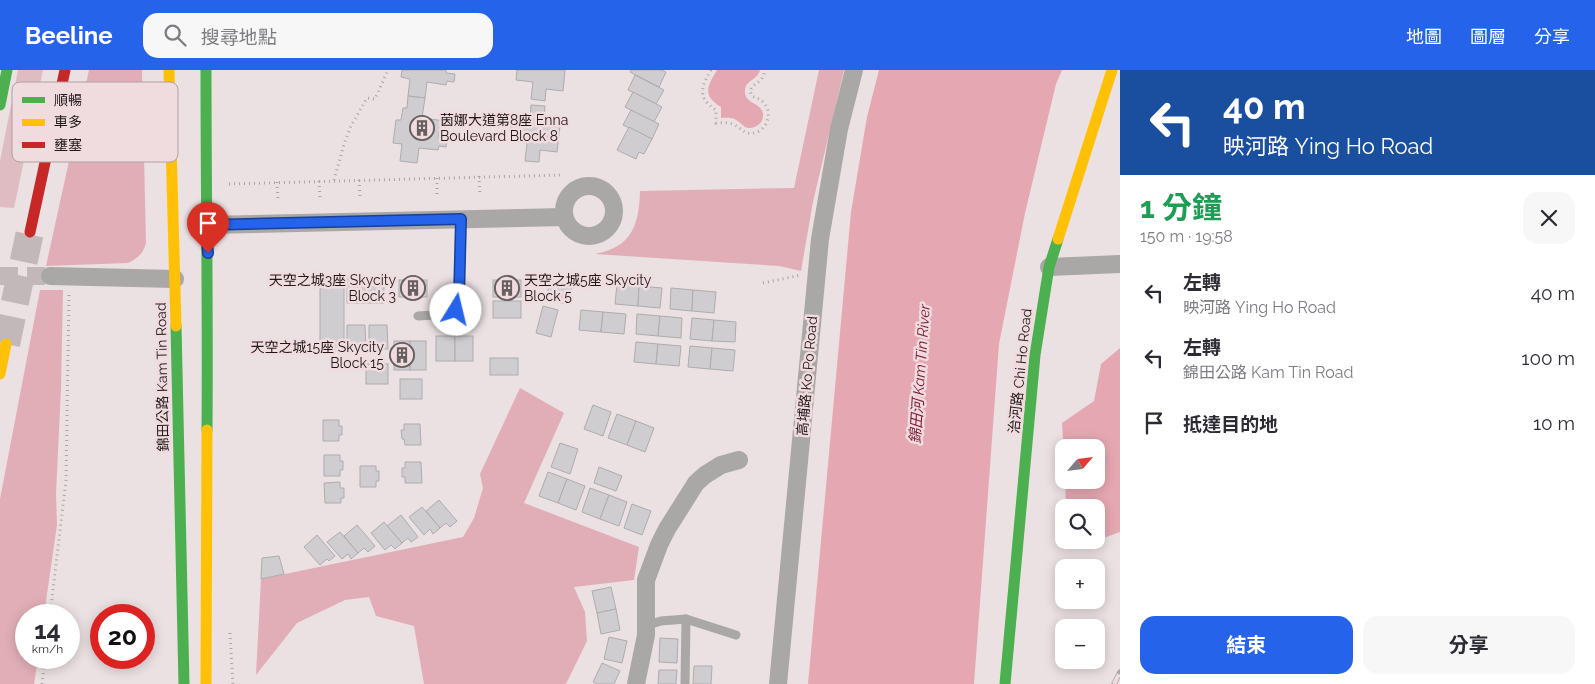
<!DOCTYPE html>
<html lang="zh-TW">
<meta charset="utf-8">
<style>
:root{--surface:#fff;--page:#f7f7f7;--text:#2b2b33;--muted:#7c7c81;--accent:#2563eb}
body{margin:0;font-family:Raleway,"Noto Sans TC",sans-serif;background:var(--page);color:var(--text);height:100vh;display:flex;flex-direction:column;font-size:19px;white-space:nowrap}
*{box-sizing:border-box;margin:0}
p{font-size:16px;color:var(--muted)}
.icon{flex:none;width:28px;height:28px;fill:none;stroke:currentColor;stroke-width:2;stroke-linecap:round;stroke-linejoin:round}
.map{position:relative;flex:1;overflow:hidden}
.side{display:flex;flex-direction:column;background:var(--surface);width:475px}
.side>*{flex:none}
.top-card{background:#1a4fa0;color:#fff;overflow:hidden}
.needle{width:32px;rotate:62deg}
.controls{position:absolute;left:1055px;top:369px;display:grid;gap:10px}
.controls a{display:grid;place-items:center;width:50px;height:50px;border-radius:10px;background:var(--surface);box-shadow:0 2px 12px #0003;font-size:25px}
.speed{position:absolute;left:15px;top:534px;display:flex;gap:10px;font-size:25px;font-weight:700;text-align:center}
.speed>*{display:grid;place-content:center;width:65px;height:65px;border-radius:50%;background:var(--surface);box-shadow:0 2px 12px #0003;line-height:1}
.speed small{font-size:12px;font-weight:400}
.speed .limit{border:8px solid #d22;background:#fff;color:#111}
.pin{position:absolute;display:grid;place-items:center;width:42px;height:42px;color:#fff;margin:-51px -21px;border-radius:50% 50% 50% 0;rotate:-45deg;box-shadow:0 0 5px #0007}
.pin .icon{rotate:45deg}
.me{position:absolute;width:55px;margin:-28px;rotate:9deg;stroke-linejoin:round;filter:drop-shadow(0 0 4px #0008)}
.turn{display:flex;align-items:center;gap:18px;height:105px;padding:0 20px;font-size:22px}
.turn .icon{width:65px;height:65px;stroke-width:2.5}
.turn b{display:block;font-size:35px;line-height:42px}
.round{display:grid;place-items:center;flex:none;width:52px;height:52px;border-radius:15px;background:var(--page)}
.summary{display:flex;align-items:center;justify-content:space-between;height:85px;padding:0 20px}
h1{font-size:30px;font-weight:700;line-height:38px;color:#1e9e55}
.button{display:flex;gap:10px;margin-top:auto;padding:10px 20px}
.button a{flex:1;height:58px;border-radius:15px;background:var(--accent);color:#fff;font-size:20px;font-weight:700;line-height:58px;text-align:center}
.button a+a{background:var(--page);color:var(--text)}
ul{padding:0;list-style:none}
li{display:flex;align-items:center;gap:15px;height:65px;padding:0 20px}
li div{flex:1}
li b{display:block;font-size:19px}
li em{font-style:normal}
header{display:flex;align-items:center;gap:30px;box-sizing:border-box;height:70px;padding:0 25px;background:var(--accent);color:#fff}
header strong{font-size:24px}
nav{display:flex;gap:28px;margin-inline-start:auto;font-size:18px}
.search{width:350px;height:45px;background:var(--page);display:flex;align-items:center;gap:12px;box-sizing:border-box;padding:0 18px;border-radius:15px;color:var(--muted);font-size:19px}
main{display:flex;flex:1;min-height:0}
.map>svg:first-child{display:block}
.green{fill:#debcc2}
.forest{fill:#e1aeb7}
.water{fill:#e5a8b2}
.building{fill:#cfcdd0;stroke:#aeacae}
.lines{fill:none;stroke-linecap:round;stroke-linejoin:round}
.street-tunnel{stroke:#c2b8ba;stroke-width:18;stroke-dasharray:18 9;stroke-linecap:butt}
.highway-tunnel{stroke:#c2b8ba;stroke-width:28;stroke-dasharray:28 14;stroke-linecap:butt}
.path{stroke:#aaa5a6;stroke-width:3;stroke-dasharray:1 4;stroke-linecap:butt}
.lane{stroke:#aaa7a7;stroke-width:9}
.street{stroke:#aaa7a7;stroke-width:18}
.fast{stroke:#4caf50;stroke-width:11}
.slow{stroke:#ffc107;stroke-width:11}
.jam{stroke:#c62828;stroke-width:11}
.rail-casing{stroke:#aca6a7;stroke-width:5.5}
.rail{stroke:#f0dbde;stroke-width:4;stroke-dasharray:11;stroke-linecap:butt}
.route-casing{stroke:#184099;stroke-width:12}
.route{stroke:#2563eb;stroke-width:9}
.labels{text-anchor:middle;stroke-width:5;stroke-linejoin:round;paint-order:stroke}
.poi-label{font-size:14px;fill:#1f1819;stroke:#f0dbde;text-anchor:start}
.street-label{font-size:14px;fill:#1f1819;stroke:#f0dbde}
.water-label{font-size:15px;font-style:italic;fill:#7e1d39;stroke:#f0dbde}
.key{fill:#f0dbde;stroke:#b1a0a3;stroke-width:1}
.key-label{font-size:14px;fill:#1f1819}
</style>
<header>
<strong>Beeline</strong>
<div class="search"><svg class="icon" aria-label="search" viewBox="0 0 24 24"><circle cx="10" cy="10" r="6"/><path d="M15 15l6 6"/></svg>搜尋地點</div>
<nav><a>地圖</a><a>圖層</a><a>分享</a></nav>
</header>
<main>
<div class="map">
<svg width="1120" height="614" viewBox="0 0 1120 614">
<rect width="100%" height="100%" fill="#ebe0e2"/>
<!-- green -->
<polygon class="green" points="18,0 43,0 14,138 0,137 0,91"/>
<!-- forest -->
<g class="forest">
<path d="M89,0H142L146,173C143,184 138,188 128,193L46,196Z"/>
<path d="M819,0H844L813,132L801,201L779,196L595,184C632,177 639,155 640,121L794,118Z"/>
<polygon points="40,220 63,220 61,318 56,424 57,455 44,545 26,545 26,588 38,588 34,614 0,614 0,429"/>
<polygon points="520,318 564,343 524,433 639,477 634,510 574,517 585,542 587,571 566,614 424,614 414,556 376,546 369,527 345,530 297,553 256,605 261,509 463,467 474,448 483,418 480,404"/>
</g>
<!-- water -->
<g class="water">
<path d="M717,0H760C758,10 745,10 745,21C744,35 765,32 763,47C762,55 753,60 745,57C742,55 740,52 736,50C732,47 726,48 721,48V37C702,25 707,17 717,0Z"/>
<polygon points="879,0 1062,0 1056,14 1025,143 999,274 974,614 808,614 851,142 867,47"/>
<polygon points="1120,278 1120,462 1098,470 1096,469 1096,438 1066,437 1065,410 1096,410 1096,378 1064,378 1064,383 1062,353 1094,331 1101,294"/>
</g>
<!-- building -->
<g class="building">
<polygon points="402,0 446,0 446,3 455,4 454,12 447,11 446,15 427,12 425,28 408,26 410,9 401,7"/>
<polygon points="517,0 565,0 563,21 546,19 545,31 531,29 533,12 516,10"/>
<polygon points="631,0 661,0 666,2 659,17 630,2"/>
<polygon points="635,5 664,20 656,34 628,20"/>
<polygon points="633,22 662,37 654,52 625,37"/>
<polygon points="408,26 425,28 422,48 445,51 445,54 449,55 448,62 439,61 438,68 447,69 446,77 439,76 438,80 419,78 417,93 400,91 402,74 393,73 396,50 401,50 403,38 407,38"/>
<polygon points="531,35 545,36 544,47 561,48 557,82 540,80 539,92 525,91 527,73 510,71 512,48 530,50"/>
<polygon points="631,40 659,54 652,69 623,55"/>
<polygon points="629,57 652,69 644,84 639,82 636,89 617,80"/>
<rect x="320" y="208" width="24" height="73"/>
<polygon points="347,209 365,209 366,233 347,233"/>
<polygon points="365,209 384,209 384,233 366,233"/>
<rect x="399" y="210" width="28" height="17"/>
<rect x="493" y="210" width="28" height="17"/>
<polygon points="550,211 572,214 568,234 546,230"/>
<polygon points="617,214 639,216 638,236 615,234"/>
<polygon points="639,216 662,218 660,238 638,236"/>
<polygon points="671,218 693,220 692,241 670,239"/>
<polygon points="693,220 716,222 714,243 692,241"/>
<rect x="493" y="231" width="28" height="17"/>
<polygon points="543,236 558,240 551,267 536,263"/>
<polygon points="581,240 603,242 601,262 579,260"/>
<polygon points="603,242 626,244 624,264 601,262"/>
<polygon points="637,244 660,246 658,266 636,264"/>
<polygon points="660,246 682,248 681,268 658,266"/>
<polygon points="692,248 714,250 712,271 690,269"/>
<polygon points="714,250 736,252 735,272 712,271"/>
<polygon points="347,255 365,255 366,279 347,279"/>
<polygon points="369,255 387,255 388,279 369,279"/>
<rect x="436" y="266" width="19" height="25"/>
<rect x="455" y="266" width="18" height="25"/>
<rect x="394" y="271" width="16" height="29"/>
<rect x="410" y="271" width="16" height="29"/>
<polygon points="636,272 658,274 656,294 634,292"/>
<polygon points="658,274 681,276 679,296 656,294"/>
<polygon points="690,276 712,278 710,299 688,297"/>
<polygon points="712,278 735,280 733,301 710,299"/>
<rect x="490" y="288" width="28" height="17"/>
<rect x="366" y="294" width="22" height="20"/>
<rect x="400" y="309" width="22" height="20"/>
<polygon points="593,335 611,342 603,366 584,359"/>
<polygon points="617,344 636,351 627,375 608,368"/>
<polygon points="323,350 339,350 339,356 342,356 342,365 339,365 339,371 323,371"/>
<polygon points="636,351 654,358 645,382 627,375"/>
<polygon points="404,354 420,354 421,375 405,375 404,369 402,369 401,360 404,360"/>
<polygon points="560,373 578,379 570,404 551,397"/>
<polygon points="324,385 340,385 340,391 343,391 343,400 340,400 340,406 324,406"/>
<polygon points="405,392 421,392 422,413 405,413 405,407 402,407 402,398 405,398"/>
<polygon points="360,396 376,396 376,401 379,401 379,411 376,411 376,417 360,417"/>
<polygon points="599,397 622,406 616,421 594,413"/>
<polygon points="548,402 567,409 558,433 539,426"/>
<polygon points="567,409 585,416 576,440 558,433"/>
<polygon points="340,412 340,418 344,418 344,428 341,428 341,433 325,433 324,413"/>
<polygon points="590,418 609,425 600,449 582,442"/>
<polygon points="609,425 627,432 619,456 600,449"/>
<polygon points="439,430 457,451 450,457 446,453 440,458 426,441"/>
<polygon points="632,434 651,441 642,465 624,458"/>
<polygon points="422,437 440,458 433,464 430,459 424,465 409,447"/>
<polygon points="401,445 418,467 411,472 408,468 402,473 387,456"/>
<polygon points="384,452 402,473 395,479 391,475 385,480 371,463"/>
<polygon points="357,455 375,476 368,482 364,478 358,483 344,466"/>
<polygon points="340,462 358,483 351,489 348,484 342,489 327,472"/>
<polygon points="317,465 335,486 329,491 327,489 320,495 304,477"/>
<polygon points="279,486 284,504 261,509 262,488"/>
<polygon points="611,517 616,539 597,543 592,521"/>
<polygon points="616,539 620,560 601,564 597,543"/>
<polygon points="609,567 627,571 622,593 604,589"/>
<polygon points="660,568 678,569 677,593 659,592"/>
<polygon points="602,593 620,601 614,614 597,614 593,612"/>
<polygon points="694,596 712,596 711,614 693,614"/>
<polygon points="659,600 677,600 676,614 658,614"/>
</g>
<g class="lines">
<!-- street-tunnel -->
<polyline class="street-tunnel" points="0,206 50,206"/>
<!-- highway-tunnel -->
<polyline class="highway-tunnel" points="6,274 30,162"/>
<!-- path -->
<g class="path">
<path d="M711,0C701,17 697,28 716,40V53C721,53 727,52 732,54C742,57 744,67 757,62C769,57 772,41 763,32C760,29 756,28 752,26L750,21C754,11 762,15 765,0"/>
<polyline points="479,106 480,125"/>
<polyline points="437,108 437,126"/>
<polyline points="334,110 344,74 351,56 367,28 375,29 388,0"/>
<polyline points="359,110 360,127"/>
<polyline points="319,111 320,128"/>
<polyline points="277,112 278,129"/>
<polyline points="229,114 562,105"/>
<polyline points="763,213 801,205"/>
<polyline points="50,545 66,410 69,222"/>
<polyline points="230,563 233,614"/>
<polyline points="42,614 45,588"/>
</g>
<!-- lane -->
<g class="lane">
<polyline points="418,246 451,244 456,240 459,228 461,149"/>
<polyline points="645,556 661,551 686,549 736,565"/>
<polyline points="685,614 686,549"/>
</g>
<!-- street -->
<g class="street">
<circle cx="589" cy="141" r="25"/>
<polyline points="206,155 564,147"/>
<polyline points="1049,197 1120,194"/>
<polyline points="50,206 175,209"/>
<polyline points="636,614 646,565 646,510 659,475 667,459 696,413 705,405 721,395 739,390"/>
<polyline points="778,614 820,169 839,59 854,0"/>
</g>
<!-- fast -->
<g class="fast">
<path d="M206,0C206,120 208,240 207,360"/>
<polyline points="0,35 7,0"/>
<polyline points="176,256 184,614"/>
<polyline points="1005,614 1035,285 1049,197 1058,169"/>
</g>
<!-- slow -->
<g class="slow">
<polyline points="169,0 176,256"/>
<polyline points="1058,169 1112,0"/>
<polyline points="0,304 6,274"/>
<polyline points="206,614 207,360"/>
</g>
<!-- jam -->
<polyline class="jam" points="30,162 65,0"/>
<defs>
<polyline id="rail" points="1114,614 1120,602"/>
</defs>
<!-- rail casing -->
<use href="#rail" class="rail-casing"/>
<!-- rail -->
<use href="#rail" class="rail"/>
</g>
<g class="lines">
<defs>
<polyline id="route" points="208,183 206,155 461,149 459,228 456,240"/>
</defs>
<!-- route casing -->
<use href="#route" class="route-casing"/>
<!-- route -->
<use href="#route" class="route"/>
</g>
<!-- icons -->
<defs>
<symbol id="building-ring" viewBox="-11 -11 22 22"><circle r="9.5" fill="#f0dbde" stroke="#665e5f" stroke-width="1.5"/><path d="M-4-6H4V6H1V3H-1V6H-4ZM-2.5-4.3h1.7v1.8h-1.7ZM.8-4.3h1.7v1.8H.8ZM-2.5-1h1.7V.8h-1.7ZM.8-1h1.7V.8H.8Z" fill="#665e5f"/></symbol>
</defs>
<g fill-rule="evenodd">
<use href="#building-ring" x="408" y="44" width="28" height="28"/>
<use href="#building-ring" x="399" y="204" width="28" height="28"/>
<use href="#building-ring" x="493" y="204" width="28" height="28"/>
<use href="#building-ring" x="388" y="271" width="28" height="28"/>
</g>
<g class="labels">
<!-- poi labels -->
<g class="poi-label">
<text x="440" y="55">茵娜大道第8座 Enna<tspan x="440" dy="16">Boulevard Block 8</tspan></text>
<text x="396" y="215" text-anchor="end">天空之城3座 Skycity<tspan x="396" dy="16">Block 3</tspan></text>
<text x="524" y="215">天空之城5座 Skycity<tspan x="524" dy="16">Block 5</tspan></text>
<text x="384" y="282" text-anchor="end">天空之城15座 Skycity<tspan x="384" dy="16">Block 15</tspan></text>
</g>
<!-- street labels -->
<g class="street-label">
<text transform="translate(1020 301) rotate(-84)" y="5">治河路 Chi Ho Road</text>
<text transform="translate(807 306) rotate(-85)" y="5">高埔路 Ko Po Road</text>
<text transform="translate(162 307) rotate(-91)" y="5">錦田公路 Kam Tin Road</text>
</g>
<!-- water labels -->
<g class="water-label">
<text transform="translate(920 304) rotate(-86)" y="5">錦田河 Kam Tin River</text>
</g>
</g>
<!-- legend -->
<rect x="12" y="12" width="166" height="80" rx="8" class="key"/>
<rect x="22" y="27" width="23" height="6" fill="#4caf50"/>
<rect x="22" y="49" width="23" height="7" fill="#ffc107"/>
<rect x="22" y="72" width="23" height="6" fill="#c62828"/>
<g class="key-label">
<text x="54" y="35">順暢</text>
<text x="54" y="57">車多</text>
<text x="54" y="80">壅塞</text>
</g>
</svg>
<div class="controls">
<a><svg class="needle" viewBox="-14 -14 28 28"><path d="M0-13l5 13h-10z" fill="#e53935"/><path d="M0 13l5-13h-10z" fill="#7c7c81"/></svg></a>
<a><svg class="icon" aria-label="search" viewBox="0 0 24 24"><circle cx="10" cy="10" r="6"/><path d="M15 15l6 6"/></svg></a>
<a>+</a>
<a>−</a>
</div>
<div class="speed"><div>14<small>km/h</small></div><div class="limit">20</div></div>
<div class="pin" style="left:208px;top:183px;background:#d93025"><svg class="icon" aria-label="arrive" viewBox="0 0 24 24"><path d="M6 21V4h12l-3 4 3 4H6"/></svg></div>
<svg class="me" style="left:456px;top:240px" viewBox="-20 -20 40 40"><circle r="19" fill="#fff"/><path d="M0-13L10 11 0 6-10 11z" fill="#2563eb"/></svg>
</div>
<section class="side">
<div class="top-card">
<div class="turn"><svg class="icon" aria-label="left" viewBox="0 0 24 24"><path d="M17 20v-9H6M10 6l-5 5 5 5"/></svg><div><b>40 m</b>映河路 Ying Ho Road</div></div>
</div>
<div class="summary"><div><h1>1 分鐘</h1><p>150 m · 19:58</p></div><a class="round"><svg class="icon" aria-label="close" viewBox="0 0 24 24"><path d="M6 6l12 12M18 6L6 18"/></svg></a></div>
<ul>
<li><svg class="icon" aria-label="left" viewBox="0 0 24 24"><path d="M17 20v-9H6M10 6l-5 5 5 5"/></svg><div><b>左轉</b><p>映河路 Ying Ho Road</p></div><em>40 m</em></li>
<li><svg class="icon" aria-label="left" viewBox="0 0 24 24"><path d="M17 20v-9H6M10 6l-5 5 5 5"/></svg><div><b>左轉</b><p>錦田公路 Kam Tin Road</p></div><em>100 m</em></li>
<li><svg class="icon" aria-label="arrive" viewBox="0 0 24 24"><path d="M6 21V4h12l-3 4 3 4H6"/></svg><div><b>抵達目的地</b></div><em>10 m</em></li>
</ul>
<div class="button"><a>結束</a><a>分享</a></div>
</section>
</main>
